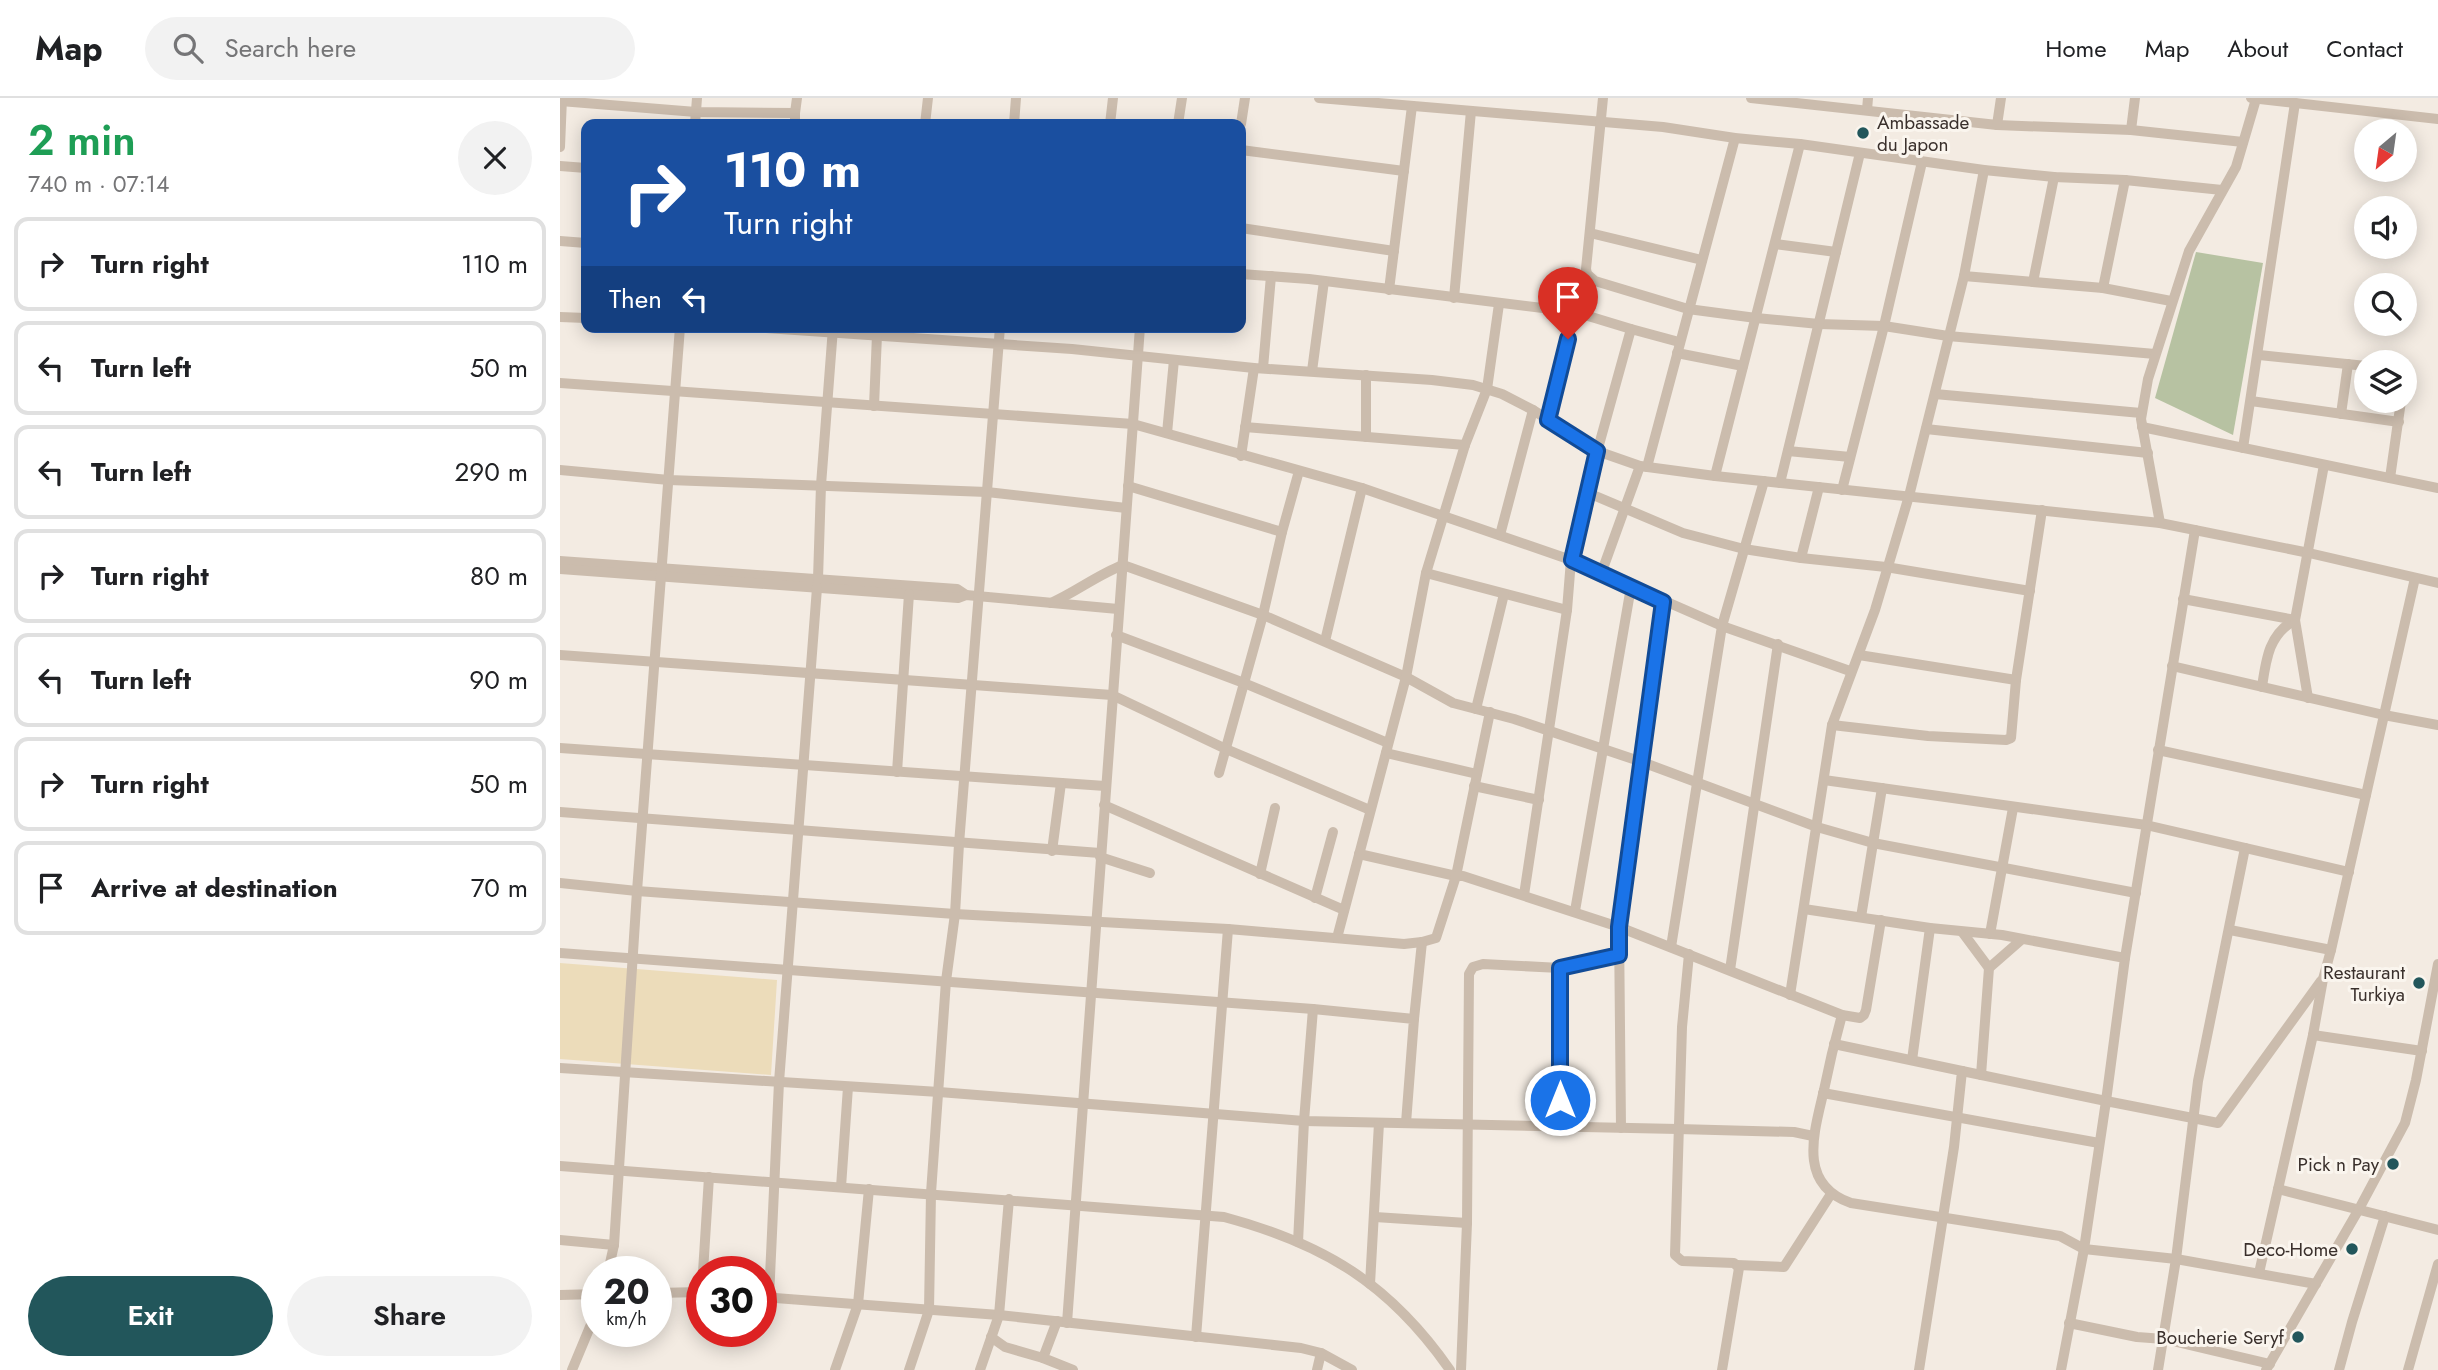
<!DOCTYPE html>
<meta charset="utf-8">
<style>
:root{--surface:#fff;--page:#f2f2f2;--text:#202124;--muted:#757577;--line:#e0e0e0;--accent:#22565b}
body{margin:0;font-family:Jost,sans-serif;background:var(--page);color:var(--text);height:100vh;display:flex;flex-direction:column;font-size:26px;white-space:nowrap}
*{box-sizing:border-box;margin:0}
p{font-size:23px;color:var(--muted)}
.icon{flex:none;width:38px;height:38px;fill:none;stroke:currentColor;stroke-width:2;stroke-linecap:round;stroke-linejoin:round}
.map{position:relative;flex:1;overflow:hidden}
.sheet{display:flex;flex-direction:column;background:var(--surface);width:560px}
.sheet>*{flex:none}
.top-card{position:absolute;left:21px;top:21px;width:665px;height:214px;border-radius:14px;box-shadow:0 4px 18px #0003;background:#1a4fa0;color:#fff;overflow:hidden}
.needle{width:46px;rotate:209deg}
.tools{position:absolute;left:1794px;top:21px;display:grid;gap:14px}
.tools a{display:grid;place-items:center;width:63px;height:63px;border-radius:50%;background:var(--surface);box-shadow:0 4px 18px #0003;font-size:35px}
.speed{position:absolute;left:21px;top:1158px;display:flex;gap:14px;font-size:35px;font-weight:700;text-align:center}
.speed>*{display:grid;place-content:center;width:91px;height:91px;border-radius:50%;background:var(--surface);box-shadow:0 4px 18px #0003;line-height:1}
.speed small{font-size:18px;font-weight:400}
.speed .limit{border:10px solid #d22;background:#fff;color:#111}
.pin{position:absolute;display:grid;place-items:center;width:60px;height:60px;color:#fff;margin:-72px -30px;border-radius:50% 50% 50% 0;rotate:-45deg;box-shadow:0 0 7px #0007}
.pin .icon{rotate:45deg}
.me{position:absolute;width:77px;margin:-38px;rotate:0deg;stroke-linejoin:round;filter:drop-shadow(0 0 5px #0008)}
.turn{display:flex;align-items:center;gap:24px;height:147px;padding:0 28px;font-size:32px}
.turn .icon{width:91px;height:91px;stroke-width:2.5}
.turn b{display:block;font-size:49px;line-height:60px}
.then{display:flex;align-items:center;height:66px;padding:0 28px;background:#0003;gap:14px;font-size:26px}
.round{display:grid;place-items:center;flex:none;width:74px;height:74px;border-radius:37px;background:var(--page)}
.summary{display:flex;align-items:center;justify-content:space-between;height:119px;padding:0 28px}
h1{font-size:42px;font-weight:600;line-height:52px;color:#1e9e55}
.cta{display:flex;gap:14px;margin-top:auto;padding:14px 28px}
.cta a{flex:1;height:80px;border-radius:42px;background:var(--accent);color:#fff;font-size:28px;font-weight:600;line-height:80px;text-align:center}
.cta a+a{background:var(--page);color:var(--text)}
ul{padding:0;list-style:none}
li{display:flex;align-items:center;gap:21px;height:94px;margin:0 14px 10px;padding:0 14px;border:4px solid var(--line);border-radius:14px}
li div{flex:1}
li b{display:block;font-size:26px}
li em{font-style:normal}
header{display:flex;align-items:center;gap:42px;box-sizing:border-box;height:98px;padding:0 35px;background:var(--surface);border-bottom:2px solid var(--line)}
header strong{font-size:33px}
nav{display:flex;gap:38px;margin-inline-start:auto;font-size:24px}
.search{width:490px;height:63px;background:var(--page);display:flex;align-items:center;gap:18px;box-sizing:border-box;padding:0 24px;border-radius:38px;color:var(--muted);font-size:26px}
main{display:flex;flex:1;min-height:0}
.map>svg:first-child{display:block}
.green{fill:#b7c2a2}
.sand{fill:#ecdcba}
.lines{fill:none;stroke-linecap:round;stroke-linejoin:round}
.minor{stroke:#cbbcad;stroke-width:10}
.route-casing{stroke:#114b97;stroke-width:18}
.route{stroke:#1a73e8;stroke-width:12}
.poi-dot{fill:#22565b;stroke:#faf5ee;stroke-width:2.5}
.labels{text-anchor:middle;stroke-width:6;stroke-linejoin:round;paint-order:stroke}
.poi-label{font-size:19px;fill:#3a302c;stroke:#faf5ee;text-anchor:end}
</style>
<header>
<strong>Map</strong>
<div class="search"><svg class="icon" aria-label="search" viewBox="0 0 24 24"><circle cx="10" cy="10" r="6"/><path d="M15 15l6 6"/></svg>Search here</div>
<nav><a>Home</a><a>Map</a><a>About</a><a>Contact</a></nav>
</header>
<main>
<section class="sheet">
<div class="summary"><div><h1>2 min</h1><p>740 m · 07:14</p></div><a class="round"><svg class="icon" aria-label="close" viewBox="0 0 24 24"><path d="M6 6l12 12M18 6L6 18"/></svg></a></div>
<ul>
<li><svg class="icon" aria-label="right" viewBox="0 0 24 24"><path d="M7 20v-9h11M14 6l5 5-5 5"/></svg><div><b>Turn right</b></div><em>110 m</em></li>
<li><svg class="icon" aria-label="left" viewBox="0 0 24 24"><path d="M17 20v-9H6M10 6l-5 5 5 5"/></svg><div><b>Turn left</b></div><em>50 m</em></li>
<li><svg class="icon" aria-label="left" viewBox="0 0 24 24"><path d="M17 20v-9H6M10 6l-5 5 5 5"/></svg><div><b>Turn left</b></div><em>290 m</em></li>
<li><svg class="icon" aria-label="right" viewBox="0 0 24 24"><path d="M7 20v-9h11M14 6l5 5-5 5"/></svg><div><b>Turn right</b></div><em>80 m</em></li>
<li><svg class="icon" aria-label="left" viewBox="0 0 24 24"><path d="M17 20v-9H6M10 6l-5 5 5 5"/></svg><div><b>Turn left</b></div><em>90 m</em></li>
<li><svg class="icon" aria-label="right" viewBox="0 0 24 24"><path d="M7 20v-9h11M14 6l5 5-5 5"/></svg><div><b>Turn right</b></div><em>50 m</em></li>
<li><svg class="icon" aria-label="arrive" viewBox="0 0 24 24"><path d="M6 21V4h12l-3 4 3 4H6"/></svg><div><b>Arrive at destination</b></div><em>70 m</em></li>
</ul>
<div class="cta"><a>Exit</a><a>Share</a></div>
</section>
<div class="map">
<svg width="1878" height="1272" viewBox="0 0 1878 1272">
<rect width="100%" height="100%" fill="#f3ebe2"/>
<!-- green -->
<polygon class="green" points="1636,154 1703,165 1673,337 1595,300"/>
<!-- sand -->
<polygon class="sand" points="0,865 217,882 211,977 0,961"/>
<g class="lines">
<!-- minor -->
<g class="minor">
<polyline points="759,0 1103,29 1175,40 1240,46 1424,72 1494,79 1565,82 1662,92"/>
<polyline points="1043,0 1026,171 1027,176 1035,183 1128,211 1196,220 1259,226 1324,228 1388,238 1595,256"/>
<polyline points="1191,0 1437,27 1571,32 1683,44"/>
<polyline points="1691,0 1878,21"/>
<polyline points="0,3 136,14 235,15 237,0"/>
<polyline points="1307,12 1308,0"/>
<polyline points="135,26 137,0"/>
<polyline points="235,26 235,15"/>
<polyline points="365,26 368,0"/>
<polyline points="454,26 456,0"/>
<polyline points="550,26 553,0"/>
<polyline points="618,26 622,0"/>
<polyline points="681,26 685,0"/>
<polyline points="1437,27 1441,0"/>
<polyline points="1571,32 1575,0"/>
<polyline points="0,49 2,0"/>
<polyline points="681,52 844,73"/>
<polyline points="0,68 26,70"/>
<polyline points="681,130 834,153"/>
<polyline points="1030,135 1142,162"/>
<polyline points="0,143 26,145"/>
<polyline points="1215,146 1276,154"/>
<polyline points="681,176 749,181 1015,214 1071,231"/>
<polyline points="1404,178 1543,190 1611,203"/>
<polyline points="1473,184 1494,79"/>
<polyline points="1543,190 1565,82"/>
<polyline points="829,192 852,8"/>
<polyline points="894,200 911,13"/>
<polyline points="0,219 26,220"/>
<polyline points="193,229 512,251 694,270 872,282 913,287 942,296 973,312 1037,353 1080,368 1155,378 1600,425 1749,455 1878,485"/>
<polyline points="1119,244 1071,231 1026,394 1011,462 1162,528 1290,573"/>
<polyline points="1117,255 1183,268"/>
<polyline points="1699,257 1806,268"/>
<polyline points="703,270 711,178"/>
<polyline points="752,273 764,183"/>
<polyline points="0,285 573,326 802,390 1011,462 1007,512 964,797"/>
<polyline points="1375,296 1581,315"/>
<polyline points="1691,303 1839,324"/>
<polyline points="314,308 317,237"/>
<polyline points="1781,316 1788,266"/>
<polyline points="988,322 1015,214 1027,176"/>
<polyline points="685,329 905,347"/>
<polyline points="1582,329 1878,390"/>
<polyline points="1366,331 1588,355"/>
<polyline points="607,335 614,262"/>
<polyline points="806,339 806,277"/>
<polyline points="1683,350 1735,5"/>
<polyline points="1228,353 1290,359"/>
<polyline points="681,358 694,270"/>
<polyline points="1087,369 1175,40"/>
<polyline points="0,372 109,382 427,394 566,410"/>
<polyline points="1155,378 1240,46"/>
<polyline points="1830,380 1841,303"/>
<polyline points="1220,385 1300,55"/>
<polyline points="568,388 722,434 703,517 659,675"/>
<polyline points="1282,392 1324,228 1362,64"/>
<polyline points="1026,394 1123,435 1184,451 1241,460 1326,469 1470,493"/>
<polyline points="1600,425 1581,321 1588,281 1629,153 1676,69 1696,1"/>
<polyline points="722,434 739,373"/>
<polyline points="940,437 973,312"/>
<polyline points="1241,460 1259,389"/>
<polyline points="0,463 397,491 406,497"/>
<polyline points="0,471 398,500 406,497 558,511"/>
<polyline points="866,475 1007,512"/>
<polyline points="1041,476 1080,368"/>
<polyline points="258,481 261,387 273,230"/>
<polyline points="1623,501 1735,522"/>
<path d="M491,505C516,494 537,477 563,467L703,517L846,579L893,605L954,621L1082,664L1257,729L1313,745L1576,795"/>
<polyline points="556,537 684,585 828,645"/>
<polyline points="765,543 802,390"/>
<polyline points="0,557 552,597 666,651 810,712"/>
<polyline points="1299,557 1456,582"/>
<polyline points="1612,568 1824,617 1878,627"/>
<path d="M1702,589C1706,561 1709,536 1735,522"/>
<polyline points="1748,600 1735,522 1764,367"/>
<polyline points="916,611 944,496"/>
<polyline points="1272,627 1368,638 1446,642 1451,640 1456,582 1482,412"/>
<polyline points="0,650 545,688"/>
<polyline points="1598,652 1806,697"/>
<polyline points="826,655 917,676"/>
<polyline points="337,674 349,496"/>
<polyline points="1264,682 1586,727 1789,774"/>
<polyline points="914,688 979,702"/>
<polyline points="544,707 784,812"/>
<polyline points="0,714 540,755"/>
<polyline points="492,753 501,685"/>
<polyline points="799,756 896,778 930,614"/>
<polyline points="540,759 590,775"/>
<polyline points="700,776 715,710"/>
<polyline points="0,785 77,793 395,816 668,831 844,846 862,844 876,840 896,778 903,778 1059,829 1282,917 1300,920 1304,917 1306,912 1321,822"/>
<polyline points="755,800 773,734"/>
<polyline points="1244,811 1370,830 1442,837 1565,860 1546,1003 1402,973"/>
<polyline points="1015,813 1071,489"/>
<polyline points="1301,819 1322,690"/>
<polyline points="1670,832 1771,852"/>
<polyline points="1403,835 1429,870"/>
<polyline points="1430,836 1453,710"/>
<polyline points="777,840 846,579 866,475 905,347 927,291 939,206"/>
<polyline points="1111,849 1162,528 1204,383"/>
<polyline points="0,855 753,911 854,921 846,1025"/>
<polyline points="1129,856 1122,929 1115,1157 1122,1163 1174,1165 1179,1170 1162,1272"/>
<polyline points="1565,860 1635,432"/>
<polyline points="1170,872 1218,546"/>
<polyline points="1230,897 1272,627 1315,512 1349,398 1404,178 1424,72"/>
<path d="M1282,917C1275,942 1269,967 1264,992C1254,1035 1237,1086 1291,1105L1500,1138L1524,1151L1616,1161L1756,1186"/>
<polyline points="854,921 862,844"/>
<polyline points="1753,937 1862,953"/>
<polyline points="1274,946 1402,973 1394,1049 1359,1272"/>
<polyline points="1352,962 1370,830"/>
<polyline points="0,970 379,994 744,1023 1118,1031 1234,1034 1253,1038"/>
<polyline points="1421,977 1429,870 1461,842"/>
<polyline points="1263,995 1539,1045"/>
<polyline points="999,1029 1000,870"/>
<polyline points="1061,1030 1059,829 1103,504"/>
<path d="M0,1068L664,1119C765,1146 830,1186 890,1272"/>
<polyline points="281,1089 288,989"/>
<polyline points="1718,1091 1878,1132"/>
<polyline points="815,1119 907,1125"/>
<polyline points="0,1142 54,1147"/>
<polyline points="738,1144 744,1023 753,911"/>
<polyline points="1177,1167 1224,1169 1271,1096"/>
<polyline points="48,1174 54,1147 77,793 120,229"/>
<polyline points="143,1174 149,1079"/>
<polyline points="1699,1175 1753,937 1763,881 1771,852 1855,480"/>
<polyline points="810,1186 819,1025"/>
<polyline points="96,1195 142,1194"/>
<polyline points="0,1197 37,1196"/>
<polyline points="201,1199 439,1217 741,1250 761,1255 792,1272"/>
<polyline points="209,1200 219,984 257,490"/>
<polyline points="497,1223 483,1260 513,1272"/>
<polyline points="507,1225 580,229"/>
<polyline points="1509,1225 1577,1239 1604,1241 1710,1266"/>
<polyline points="431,1239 445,1249 483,1260"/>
<polyline points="636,1239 668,831"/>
<polyline points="12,1272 37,1212"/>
<polyline points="275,1272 298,1206 309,1091"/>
<polyline points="349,1272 369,1212 371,1095 386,883 395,816 399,746 440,229"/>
<polyline points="420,1272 439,1217 449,1101"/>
<polyline points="757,1272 761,1255"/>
<polyline points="901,1272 907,1125 909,876 913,869 923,866 1000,870 1059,857"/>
<polyline points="1501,1272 1524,1151 1546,1003 1658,1025 1761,883"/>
<polyline points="1598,1272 1616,1161 1638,983 1685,750"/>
<polyline points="1706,1272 1799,1111 1845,1025 1856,982 1878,866"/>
<polyline points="1779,1272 1792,1224 1825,1118"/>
<polyline points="1848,1272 1878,1166"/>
</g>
</g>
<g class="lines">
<defs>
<polyline id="route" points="1000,1002 1000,870 1059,857 1059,829 1103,504 1012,462 1037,353 988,322 1008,241"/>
</defs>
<!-- route casing -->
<use href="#route" class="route-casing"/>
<!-- route -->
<use href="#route" class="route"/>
</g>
<!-- markers -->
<g class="poi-dot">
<circle cx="1303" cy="35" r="7"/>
<circle cx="1859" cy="885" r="7"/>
<circle cx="1833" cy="1066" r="7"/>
<circle cx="1792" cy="1151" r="7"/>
<circle cx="1738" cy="1239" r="7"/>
</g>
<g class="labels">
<!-- poi labels -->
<g class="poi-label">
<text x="1317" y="31" text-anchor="start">Ambassade<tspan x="1317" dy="22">du Japon</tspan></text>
<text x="1845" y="881">Restaurant<tspan x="1845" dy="22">Turkiya</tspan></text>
<text x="1819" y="1073">Pick n Pay</text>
<text x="1778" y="1158">Deco-Home</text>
<text x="1724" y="1246">Boucherie Seryf</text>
</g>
</g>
</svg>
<div class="tools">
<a><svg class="needle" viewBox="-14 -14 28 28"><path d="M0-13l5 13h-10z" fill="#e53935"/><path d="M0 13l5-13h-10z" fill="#757577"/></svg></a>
<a><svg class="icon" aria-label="sound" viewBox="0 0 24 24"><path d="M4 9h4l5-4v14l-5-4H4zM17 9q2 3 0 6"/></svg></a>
<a><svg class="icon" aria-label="search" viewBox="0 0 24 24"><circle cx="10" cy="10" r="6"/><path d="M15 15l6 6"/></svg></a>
<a><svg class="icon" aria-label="layers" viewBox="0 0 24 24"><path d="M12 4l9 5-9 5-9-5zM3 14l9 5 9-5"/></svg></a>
</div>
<div class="speed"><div>20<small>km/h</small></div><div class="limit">30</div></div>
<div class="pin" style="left:1008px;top:241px;background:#d93025"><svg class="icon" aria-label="arrive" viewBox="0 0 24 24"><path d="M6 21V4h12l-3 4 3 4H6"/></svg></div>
<svg class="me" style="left:1000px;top:1002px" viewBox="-20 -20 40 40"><circle r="17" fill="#1a73e8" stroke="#fff" stroke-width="3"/><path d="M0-11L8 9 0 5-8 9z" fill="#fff"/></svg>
<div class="top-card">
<div class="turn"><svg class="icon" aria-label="right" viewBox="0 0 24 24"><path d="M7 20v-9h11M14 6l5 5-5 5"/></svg><div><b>110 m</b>Turn right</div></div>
<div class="then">Then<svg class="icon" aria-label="left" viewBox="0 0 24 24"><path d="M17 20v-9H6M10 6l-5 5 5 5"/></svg></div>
</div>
</div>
</main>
